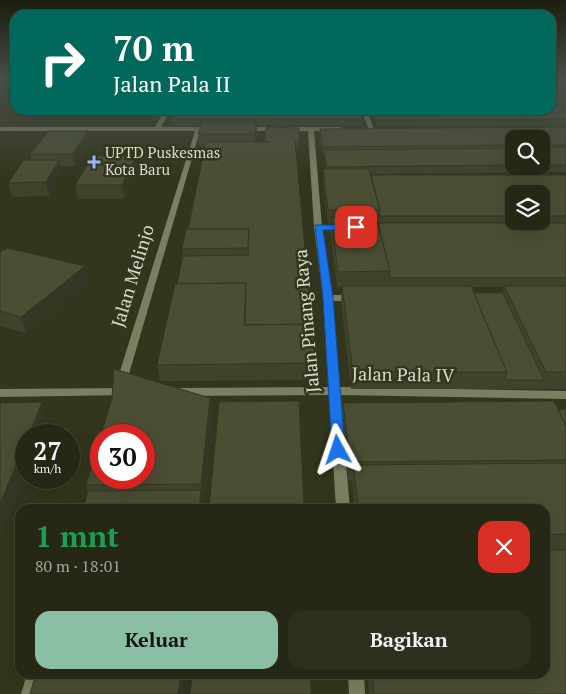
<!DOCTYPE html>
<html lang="id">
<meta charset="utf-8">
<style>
:root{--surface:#262815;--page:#2e301e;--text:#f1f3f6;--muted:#a4a6a0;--line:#424434;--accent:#8abfa5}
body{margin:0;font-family:"PT Serif",serif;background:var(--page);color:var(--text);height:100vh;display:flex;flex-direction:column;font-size:19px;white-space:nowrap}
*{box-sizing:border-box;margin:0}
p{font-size:16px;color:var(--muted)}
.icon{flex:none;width:28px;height:28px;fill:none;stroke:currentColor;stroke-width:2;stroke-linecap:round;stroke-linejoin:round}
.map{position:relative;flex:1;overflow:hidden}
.side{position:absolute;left:15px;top:504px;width:535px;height:175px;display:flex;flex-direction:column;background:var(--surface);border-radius:15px;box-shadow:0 5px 20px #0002,0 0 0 1px var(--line)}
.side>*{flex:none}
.guide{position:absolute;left:10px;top:10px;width:546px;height:105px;border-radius:15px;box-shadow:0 5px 20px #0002,0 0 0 1px var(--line);background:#00695c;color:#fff;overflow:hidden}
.controls{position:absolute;left:505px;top:130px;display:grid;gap:10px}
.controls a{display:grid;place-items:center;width:45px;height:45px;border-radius:10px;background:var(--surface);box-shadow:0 5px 20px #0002,0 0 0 1px var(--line);font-size:25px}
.speed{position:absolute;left:15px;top:424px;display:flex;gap:10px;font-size:25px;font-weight:700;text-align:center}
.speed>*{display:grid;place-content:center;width:65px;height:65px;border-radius:50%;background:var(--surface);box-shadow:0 5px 20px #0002,0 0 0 1px var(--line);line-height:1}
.speed small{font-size:12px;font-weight:400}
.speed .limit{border:8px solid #d22;background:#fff;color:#111}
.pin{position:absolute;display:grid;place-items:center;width:42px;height:42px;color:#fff;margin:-21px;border-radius:10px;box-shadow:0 2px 8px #0006}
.me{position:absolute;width:55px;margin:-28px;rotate:355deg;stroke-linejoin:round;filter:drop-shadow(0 0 4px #0008)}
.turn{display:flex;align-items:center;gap:18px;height:105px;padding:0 20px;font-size:22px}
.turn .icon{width:65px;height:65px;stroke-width:2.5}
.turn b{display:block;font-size:35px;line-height:42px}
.round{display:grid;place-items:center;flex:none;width:52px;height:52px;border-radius:15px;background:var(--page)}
.headline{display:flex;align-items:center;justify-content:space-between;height:85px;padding:0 20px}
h1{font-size:30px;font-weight:700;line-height:38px;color:#1e9e55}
.button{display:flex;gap:10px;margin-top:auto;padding:10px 20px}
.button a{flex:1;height:58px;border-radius:15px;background:var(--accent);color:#111;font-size:20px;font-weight:700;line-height:58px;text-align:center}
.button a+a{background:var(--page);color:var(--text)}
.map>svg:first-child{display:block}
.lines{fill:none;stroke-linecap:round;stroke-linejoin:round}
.street{fill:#7b7f61;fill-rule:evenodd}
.wall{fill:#40432c;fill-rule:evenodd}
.shaded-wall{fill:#343724}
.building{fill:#4b4e33;stroke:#343724}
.route{fill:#1a73e8;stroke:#114b97}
.poi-dot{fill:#94b7fd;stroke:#33361c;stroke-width:2}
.labels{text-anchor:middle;stroke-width:5;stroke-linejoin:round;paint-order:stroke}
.far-poi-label{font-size:15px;fill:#d9dbcc;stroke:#33361c;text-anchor:start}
.street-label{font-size:18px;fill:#d9dbcc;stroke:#33361c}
</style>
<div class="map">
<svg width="566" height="694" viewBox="0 0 566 694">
<rect width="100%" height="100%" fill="#33361c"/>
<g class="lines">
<!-- street -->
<g class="street">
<polygon points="165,110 171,110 161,127 213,127 216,129 213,131 200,131 126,384 121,388 116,384 195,131 0,131 0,127 155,127"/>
<polygon points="361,110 367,110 374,130 369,129"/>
<polygon points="340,127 343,129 342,130 314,131 322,227 332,295 355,295 360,298 355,301 333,301 340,387 566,391 566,399 340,395 350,509 336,509 329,395 176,396 172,395 171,392 172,389 176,388 329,387 323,298 314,227 308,131 245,131 242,129 245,127"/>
<polygon points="126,388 130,389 131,392 130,395 0,397 0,389"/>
<polygon points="27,674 43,674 37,694 21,694"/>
<polygon points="348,674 364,674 365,694 349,694"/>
</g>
</g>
<!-- wall -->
<g class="wall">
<polygon points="551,80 566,80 566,126 378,126 372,110 551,110"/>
<polygon points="172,119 363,119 362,125 257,126 256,142 265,142 266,127 299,128 298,148 296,148 312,324 316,363 315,380 160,381 157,365 177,284 183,256 182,249 188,229 205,146 199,146 198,134 201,126 173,126"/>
<path d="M566,127V172L370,174L371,175H566V389H351L341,301L342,287H337L330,231L331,224H328L323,182V169H326L324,154H323L319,136L320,129ZM514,139H541V166H514ZM514,194H541V221H514ZM472,287H504L503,293H474Z"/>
<polygon points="88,131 90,143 75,166 60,166 61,173 49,196 12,197 8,183 32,160 30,154"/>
<polygon points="138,169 124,199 78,199 75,185"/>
<polygon points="0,252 85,266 88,282 26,333 0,326"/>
<polygon points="343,403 566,409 566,694 369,694 367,674 545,674 545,509 355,509 352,480 348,480 341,420"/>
<polygon points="213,421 203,509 83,509 88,491 86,485"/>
</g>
<!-- shaded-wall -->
<g class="shaded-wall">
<polygon points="0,80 8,80 9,83 1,89"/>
<polygon points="256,122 257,134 255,147 255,134"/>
<polygon points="88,131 90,143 75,166 72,154"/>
<polygon points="136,156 138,169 124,199 122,185"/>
<polygon points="59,160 61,173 49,196 46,182"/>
<polygon points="85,266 88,282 26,333 21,317"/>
<polygon points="210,398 213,421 203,508 201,484"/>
<polygon points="42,402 47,420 41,435 29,435"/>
<polygon points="26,441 26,474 0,541 0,504"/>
<polygon points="201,490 203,509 199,509"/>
<polygon points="181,674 186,674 184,694 178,694"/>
</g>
<!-- building -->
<g class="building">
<rect x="551" y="80" width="15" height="6"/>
<polygon points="551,91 566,91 566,99 558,99 564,104 557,104 566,112 566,119 378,120 375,110 551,110"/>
<polygon points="558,99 566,99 566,106"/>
<polygon points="175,110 360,110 363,119 172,119"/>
<polygon points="202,122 256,122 255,134 198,134"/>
<polygon points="266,127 299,128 299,141 295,141 312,324 245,325 246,283 177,284 183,256 248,255 249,229 188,229 206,142 269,142 265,141"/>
<polygon points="566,127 566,145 541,145 541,139 514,139 514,145 323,147 320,129"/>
<polygon points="49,131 88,131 72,154 30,154"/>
<polygon points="566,147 566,165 541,165 541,148"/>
<polygon points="514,148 514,165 327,167 324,150"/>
<polygon points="93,156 136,156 122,185 75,185"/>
<polygon points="24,160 59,160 46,182 8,183"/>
<polygon points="323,169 369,169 380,210 328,210"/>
<polygon points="371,175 566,175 566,216 541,216 541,194 514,194 514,216 379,216 380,210"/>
<polygon points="331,217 376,217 390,271 338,272"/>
<polygon points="378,223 566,223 566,278 389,278 390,271"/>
<polygon points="186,229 249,229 248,248 182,249"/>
<polygon points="7,248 85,266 21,317 0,311 0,252"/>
<polygon points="246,283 244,325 312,324 316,363 157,365 175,284"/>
<polygon points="342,286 471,286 507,372 353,372"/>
<polygon points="504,286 566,286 566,372 546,372"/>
<polygon points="474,293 503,293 544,380 505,380 507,372"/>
<polygon points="114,369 210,398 201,484 86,485 101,435 101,478 144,478 144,435 101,435 112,398"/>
<polygon points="299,401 304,509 209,509 219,402"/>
<polygon points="554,401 566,426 566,460 350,462 343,403"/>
<polygon points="42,402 29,435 26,435 26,441 0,504 0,403"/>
<polygon points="558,409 566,409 566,426"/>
<polygon points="566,463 566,534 545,535 545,509 359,509 353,465"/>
<polygon points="201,490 199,509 83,509 88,491"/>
<polygon points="545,550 566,550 566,694 374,694 372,674 545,674"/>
<polygon points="36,674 181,674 178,694 30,694"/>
<polygon points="192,674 311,674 311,694 190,694"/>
</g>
<!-- sky -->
<linearGradient id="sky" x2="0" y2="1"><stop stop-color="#1c1e0f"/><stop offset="0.45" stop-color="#4a524b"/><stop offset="1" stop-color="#4a524b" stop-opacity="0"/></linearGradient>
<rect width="566" height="177" fill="url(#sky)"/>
<!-- route -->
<polygon class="route" points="315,225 356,225 361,227 356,230 323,230 333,298 345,450 338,455 332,450 323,298"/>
<!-- markers -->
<path class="poi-dot" d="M91.5 154.5h5v5h5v5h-5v5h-5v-5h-5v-5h5z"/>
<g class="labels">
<!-- far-poi labels -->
<g class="far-poi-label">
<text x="105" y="158">UPTD Puskesmas<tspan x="105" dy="17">Kota Baru</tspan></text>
</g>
<!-- street labels -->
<g class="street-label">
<text transform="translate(133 276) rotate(-73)" y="6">Jalan Melinjo</text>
<text transform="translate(307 321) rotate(-95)" y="6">Jalan Pinang Raya</text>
<text transform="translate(403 375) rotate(1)" y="6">Jalan Pala IV</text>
</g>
</g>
</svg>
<div class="controls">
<a><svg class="icon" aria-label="search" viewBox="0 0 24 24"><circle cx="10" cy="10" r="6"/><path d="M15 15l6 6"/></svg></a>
<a><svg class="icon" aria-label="layers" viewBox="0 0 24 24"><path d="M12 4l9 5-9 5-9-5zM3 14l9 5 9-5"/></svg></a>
</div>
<div class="speed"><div>27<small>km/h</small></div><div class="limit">30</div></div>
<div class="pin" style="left:356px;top:227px;background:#d93025"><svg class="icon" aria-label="arrive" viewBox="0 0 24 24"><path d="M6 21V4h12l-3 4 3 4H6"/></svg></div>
<svg class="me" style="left:338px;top:450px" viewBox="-20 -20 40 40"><path d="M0-17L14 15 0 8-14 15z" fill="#1a73e8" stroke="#fff" stroke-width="4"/></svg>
<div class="guide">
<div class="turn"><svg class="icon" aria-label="right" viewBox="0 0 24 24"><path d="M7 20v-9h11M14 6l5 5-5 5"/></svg><div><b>70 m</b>Jalan Pala II</div></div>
</div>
<section class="side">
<div class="headline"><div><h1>1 mnt</h1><p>80 m · 18:01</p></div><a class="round" style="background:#d93025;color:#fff"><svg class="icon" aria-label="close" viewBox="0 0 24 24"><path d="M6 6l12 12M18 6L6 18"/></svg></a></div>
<div class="button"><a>Keluar</a><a>Bagikan</a></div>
</section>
</div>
